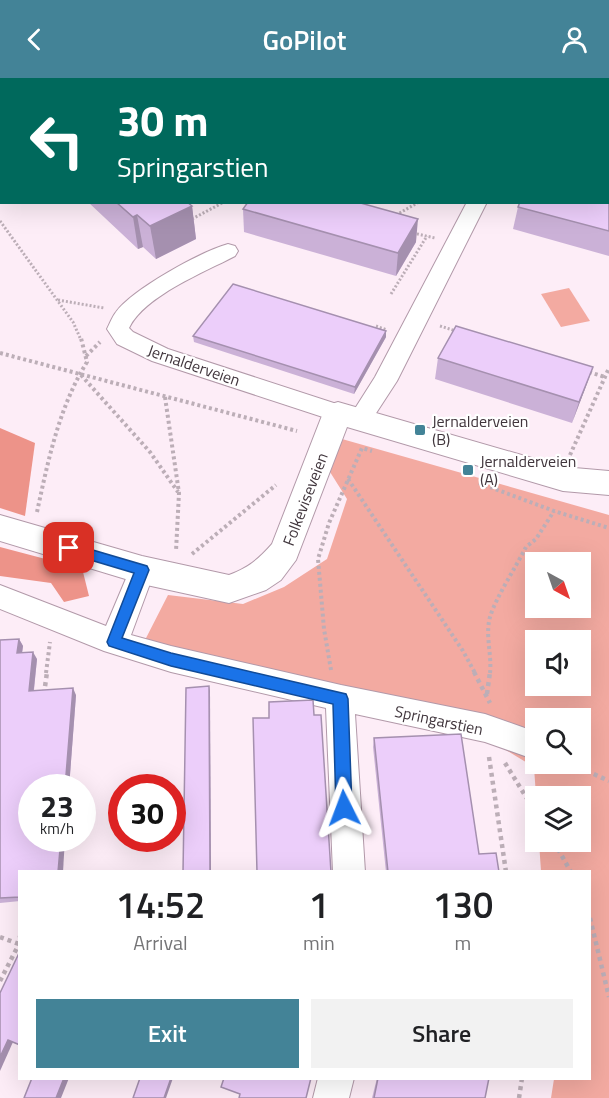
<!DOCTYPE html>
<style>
:root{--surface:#fff;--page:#f2f2f2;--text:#202124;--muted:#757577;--accent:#438397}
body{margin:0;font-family:"Titillium Web",sans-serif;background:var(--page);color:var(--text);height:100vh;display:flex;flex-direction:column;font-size:22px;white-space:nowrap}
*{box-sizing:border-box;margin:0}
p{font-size:20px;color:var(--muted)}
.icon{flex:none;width:33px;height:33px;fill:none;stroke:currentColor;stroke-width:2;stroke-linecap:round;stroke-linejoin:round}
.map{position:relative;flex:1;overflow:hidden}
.panel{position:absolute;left:18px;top:792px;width:573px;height:210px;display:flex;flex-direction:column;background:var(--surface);border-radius:0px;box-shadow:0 6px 24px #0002}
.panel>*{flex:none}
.top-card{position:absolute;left:0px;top:0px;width:609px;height:126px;box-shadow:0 6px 24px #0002;background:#00695c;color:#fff;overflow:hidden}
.needle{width:39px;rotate:140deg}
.buttons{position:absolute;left:525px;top:474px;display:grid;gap:12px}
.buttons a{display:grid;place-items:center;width:66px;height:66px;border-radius:0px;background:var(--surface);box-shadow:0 6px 24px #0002;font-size:30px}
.speed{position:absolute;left:18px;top:696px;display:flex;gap:12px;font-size:30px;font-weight:700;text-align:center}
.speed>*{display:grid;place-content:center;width:78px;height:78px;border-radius:50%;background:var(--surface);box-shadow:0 6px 24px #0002;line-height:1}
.speed small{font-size:15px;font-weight:400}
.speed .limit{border:9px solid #d22;background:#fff;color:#111}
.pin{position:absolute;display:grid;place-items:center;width:51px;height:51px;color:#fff;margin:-26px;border-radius:12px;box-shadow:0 3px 9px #0006}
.me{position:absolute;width:66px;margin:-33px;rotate:357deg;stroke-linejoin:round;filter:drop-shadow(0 0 4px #0008)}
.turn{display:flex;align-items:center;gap:21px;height:126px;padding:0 18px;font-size:27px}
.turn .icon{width:78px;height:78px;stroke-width:2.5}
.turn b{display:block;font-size:42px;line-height:51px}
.eta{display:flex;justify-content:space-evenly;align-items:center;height:102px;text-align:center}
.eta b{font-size:36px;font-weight:600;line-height:42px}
.button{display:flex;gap:12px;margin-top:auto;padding:12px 18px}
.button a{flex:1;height:69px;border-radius:0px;background:var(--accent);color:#fff;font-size:24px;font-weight:600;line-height:69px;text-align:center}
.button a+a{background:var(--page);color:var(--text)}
header{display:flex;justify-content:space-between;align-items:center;height:78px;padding:0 18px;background:var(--accent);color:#fff;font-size:27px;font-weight:600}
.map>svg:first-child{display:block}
.green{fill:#f3aaa1;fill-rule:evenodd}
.forest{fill:#ed9389}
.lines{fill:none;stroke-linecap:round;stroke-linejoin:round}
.minor-casing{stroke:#b299a9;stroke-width:2}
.tertiary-casing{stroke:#b299a9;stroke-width:2}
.path-far2{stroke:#bcaeb7;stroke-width:3;stroke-dasharray:2 2;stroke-linecap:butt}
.path-far1{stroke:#bcaeb7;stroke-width:4;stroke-dasharray:3 3;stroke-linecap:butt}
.path{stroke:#bcaeb7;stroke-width:4.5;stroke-dasharray:4 4;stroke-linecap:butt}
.minor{fill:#fff;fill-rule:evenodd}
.tertiary{fill:#fff;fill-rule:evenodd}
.wall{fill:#cbb1d7}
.shaded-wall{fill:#a590af}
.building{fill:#eccefa;stroke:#a590af;stroke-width:1.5}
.route{fill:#1a73e8;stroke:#114b97;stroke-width:1.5}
.poi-dot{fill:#438397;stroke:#fff;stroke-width:2}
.labels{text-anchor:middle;stroke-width:4.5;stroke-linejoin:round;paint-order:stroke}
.street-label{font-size:16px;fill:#41363d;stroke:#fff}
.poi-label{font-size:16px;fill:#41363d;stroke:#fff;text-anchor:start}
</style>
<header><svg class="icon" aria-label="back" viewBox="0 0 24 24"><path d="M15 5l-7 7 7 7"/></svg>GoPilot<svg class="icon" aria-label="person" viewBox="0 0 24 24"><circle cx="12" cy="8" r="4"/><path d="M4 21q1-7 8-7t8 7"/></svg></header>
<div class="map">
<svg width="609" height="1020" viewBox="0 0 609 1020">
<rect width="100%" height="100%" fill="#fdedf7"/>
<!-- green -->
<g class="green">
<polygon points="569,210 590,243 561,249 541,216"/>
<path d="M342,361L609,437V1020H551L554,1001L590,1000V794L541,793L539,764H580V718H536L534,689L436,630L144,564L168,517L243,526L284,509L327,481L347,421L330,394ZM536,484H580V530H536ZM536,562H580V608H536ZM536,640H580V686H536Z"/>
</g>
<!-- forest -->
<g class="forest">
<polygon points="0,350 35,365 25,438 0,430"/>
<polygon points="0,469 53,483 83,494 89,518 64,524 51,505 0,498"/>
</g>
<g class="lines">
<defs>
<g id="minor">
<polygon points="528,0 546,0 527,2"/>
<polygon points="467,124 487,124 397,303 369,346 361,349 353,346 349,340 375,299"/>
<path d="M228,166L235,168L238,173L235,178C205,194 144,218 129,250L133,254L168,271L346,329L350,335L346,341L338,344L152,283L117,266L107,251C110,245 112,239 116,234C133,211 200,174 228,166Z"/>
<polygon points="142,481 151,484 155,492 131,557 171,568 341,607 485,636 536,654 536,682 485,664 355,636 365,794 333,794 326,630 171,594 104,573 0,531 0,507 106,548 133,484"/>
<polygon points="318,1000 354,1000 349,1020 313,1020"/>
</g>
<path id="tertiary" d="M338,324L563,389L609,393V417L563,413L347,349L296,482L281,502L266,512L229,525L142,506L0,463V437L142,478L229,497C248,490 259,481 272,466L323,335L328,327Z"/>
</defs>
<!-- minor casing -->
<use href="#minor" class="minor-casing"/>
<!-- tertiary casing -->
<use href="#tertiary" class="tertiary-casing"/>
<!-- path-far2 -->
<g class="path-far2">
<polyline points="82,0 84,2"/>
<polyline points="565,0 571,2"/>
<polyline points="163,2 168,0"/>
<polyline points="396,137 419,124"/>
<polyline points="192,141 224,124"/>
<polyline points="0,143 73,244 81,262"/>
<polyline points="413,155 435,160"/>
<polyline points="391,216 427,158"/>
<polyline points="58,222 104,230"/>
<polyline points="376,248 387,252"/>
<polyline points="440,248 456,253"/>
</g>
<!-- path-far1 -->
<g class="path-far1">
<polyline points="0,275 297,353"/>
<polyline points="86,278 100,264"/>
<polyline points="589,294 605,299"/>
<polyline points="81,297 150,374 178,414"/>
<polyline points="165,319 179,415 176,473"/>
<polyline points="570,377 609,290"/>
<polyline points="348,401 463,573 475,595"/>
<polyline points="479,405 554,433 609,450"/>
<path d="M37,434C48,383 59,329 87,284L81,260"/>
<polyline points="192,476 276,407"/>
<polyline points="331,592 324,551 318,481 329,445 362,370 372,373"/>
<polyline points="46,595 50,564"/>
<path d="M490,595C492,577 485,557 490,539C496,519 516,489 526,469L536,461L554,433"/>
</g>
<!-- path -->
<g class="path">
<polyline points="474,594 490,625"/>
<polyline points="44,616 47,594"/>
<polyline points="487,616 490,594"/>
<polyline points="489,679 506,794"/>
<polyline points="505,685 536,735"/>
<polyline points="572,686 609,703"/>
<polyline points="554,764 571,794"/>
<polyline points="590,840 609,919"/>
<polyline points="0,859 19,866"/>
<polyline points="0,903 19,866 20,858"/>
<polyline points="519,1020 522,1000"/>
</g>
<!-- minor -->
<use href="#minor" class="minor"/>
<!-- tertiary -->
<use href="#tertiary" class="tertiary"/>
</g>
<!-- wall -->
<g class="wall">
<polygon points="0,0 58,0 60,2 2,2 2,14 0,12"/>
<polygon points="382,0 499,0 498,2 389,2"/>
<polygon points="609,0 609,43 608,43 608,2"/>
<polygon points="0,16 2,16 2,34 0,29"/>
<polygon points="88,124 187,124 192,128 196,161 156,181 143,169 138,171"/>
<polygon points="609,124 609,178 513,151 518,129"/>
<polygon points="243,131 416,164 396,198 244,154"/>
<polygon points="193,258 386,259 354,316 194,264"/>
<polygon points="438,280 593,289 572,345 435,301"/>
<polygon points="19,561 23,568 22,575 37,581 34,612 76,617 69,710 32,710 20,794 20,823 0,825 0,562"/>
<polygon points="374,660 479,776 499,794 386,794 373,669"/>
<polygon points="377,1000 489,1000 485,1020 372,1020"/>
</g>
<!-- shaded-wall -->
<g class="shaded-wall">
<polygon points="192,128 196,161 156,181 150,148"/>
<polygon points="137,137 143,169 138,171 133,139"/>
<polygon points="418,141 416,164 396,198 398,175"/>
<polygon points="386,253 386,259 354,316 355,309"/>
<polygon points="593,289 585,311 572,345 579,324"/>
<polygon points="19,561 23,568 21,582 17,575"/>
<polygon points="33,574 37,581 33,619 29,613"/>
<polygon points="209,608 210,613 211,794 210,794"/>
<polygon points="73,610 76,617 69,710 65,710"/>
<polygon points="61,760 65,760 63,794 58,794"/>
<polygon points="8,962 13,964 0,993 0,979"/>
<polygon points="64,1000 69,1000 61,1020 56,1020"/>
<polygon points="171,1000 173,1000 166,1020 164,1020"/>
</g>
<!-- building -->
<g class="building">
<polygon points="4,0 58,0 60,2 4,2"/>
<polygon points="396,0 492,0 491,2 395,2"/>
<polygon points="585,0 609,0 609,19 608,19 608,2 584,2"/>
<polygon points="116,124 187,124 192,128 150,148 137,137 133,139"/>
<polygon points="248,124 357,124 418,141 398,175 243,131"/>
<polygon points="520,124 609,124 609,153 518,129"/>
<polygon points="233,206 386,253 355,309 193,258"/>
<polygon points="456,248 593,289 579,324 438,280"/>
<polygon points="19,561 17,575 33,574 29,613 73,610 65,710 32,710 32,760 61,760 58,794 20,794 20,819 0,820 0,562"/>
<polygon points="209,608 210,794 183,794 186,610"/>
<polygon points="313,622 314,637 321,637 331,794 257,794 253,640 269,640 269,624"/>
<polygon points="461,656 479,776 496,775 499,794 388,794 374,660"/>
<polygon points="20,873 20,967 8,962 0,979 0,915"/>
<polygon points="32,1000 64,1000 56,1020 24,1020"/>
<polygon points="140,1000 171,1000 164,1020 133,1020"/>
<polygon points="224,1000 311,1000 306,1020 239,1020 240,1016 221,1009"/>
<polygon points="378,1000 489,1000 485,1020 374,1020"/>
</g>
<!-- route -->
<polygon class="route" points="69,465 147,488 149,492 122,560 171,575 346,616 348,621 352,730 350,736 344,738 338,736 336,730 333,626 171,588 109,568 107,564 134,495 64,474 62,470"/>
<!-- markers -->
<g class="poi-dot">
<rect x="414" y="346" width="12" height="12" rx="3"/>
<rect x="462" y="386" width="12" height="12" rx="3"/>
</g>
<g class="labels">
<!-- street labels -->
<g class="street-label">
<text transform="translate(194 287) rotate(19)" y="6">Jernalderveien</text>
<text transform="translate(305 421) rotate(-69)" y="6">Folkeviseveien</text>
<text transform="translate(439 642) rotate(12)" y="6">Springarstien</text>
</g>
<!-- poi labels -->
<g class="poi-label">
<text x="432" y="349">Jernalderveien<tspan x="432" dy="18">(B)</tspan></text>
<text x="480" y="389">Jernalderveien<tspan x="480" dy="18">(A)</tspan></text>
</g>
</g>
</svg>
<div class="buttons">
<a><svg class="needle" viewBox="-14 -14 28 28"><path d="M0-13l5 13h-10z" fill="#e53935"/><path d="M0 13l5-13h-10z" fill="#757577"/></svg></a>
<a><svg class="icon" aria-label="sound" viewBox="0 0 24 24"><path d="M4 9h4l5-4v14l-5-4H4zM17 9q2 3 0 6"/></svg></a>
<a><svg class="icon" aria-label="search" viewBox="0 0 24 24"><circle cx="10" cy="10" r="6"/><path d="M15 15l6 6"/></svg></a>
<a><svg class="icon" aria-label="layers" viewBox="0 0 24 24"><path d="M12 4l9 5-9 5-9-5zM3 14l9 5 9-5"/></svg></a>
</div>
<div class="speed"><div>23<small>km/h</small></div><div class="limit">30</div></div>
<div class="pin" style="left:69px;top:470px;background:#d93025"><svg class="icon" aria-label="arrive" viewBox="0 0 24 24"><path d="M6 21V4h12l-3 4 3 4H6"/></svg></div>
<svg class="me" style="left:344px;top:730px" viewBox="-20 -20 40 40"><path d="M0-17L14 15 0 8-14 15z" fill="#1a73e8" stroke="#fff" stroke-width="4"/></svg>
<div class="top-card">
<div class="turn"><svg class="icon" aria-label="left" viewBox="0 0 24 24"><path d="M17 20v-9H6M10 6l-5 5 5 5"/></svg><div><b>30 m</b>Springarstien</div></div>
</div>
<section class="panel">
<div class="eta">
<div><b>14:52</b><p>Arrival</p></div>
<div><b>1</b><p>min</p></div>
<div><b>130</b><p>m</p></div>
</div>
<div class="button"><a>Exit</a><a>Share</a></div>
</section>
</div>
